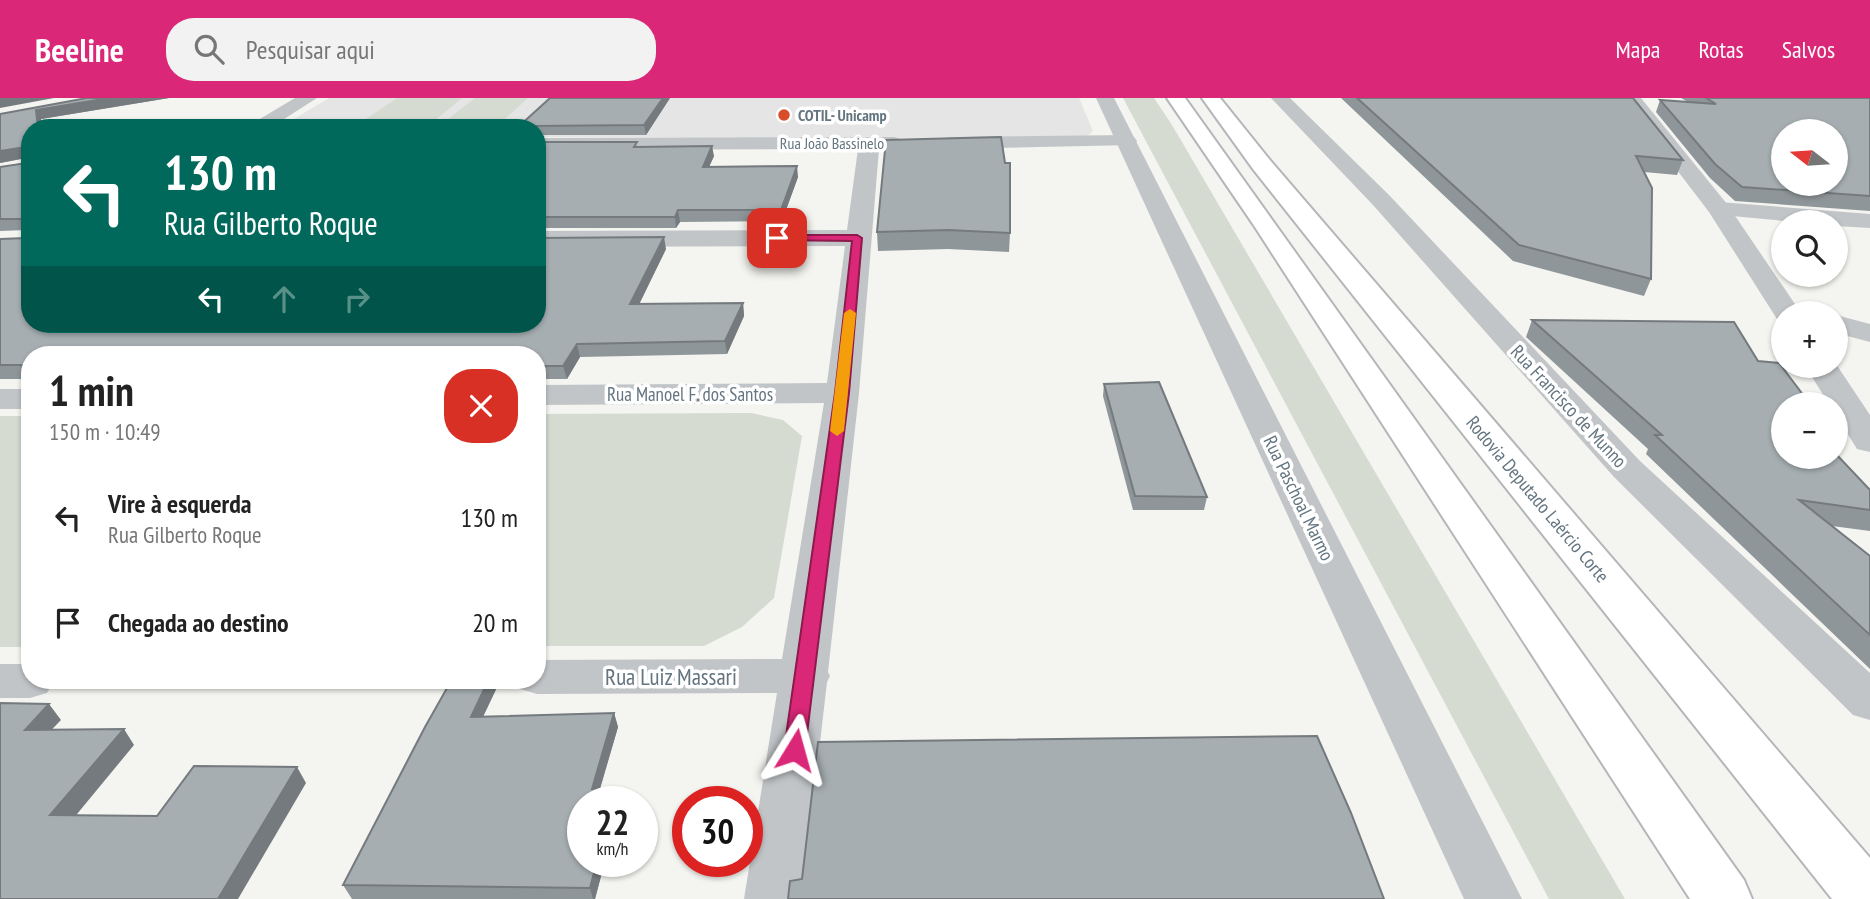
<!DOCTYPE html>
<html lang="pt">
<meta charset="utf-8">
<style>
:root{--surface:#fff;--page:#f2f2f2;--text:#222;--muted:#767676;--accent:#db2777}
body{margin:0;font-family:"PT Sans Narrow",sans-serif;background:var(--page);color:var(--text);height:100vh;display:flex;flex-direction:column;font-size:26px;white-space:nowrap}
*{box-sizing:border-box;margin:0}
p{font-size:23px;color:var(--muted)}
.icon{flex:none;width:38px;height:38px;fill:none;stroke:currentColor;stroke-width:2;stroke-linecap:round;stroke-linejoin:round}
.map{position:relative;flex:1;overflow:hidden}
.details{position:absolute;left:21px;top:248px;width:525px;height:343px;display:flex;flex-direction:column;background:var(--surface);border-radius:28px;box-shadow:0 2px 5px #0004}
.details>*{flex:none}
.banner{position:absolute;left:21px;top:21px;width:525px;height:214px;border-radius:28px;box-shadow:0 2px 5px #0004;background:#00695c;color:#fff;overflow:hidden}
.needle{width:46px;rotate:287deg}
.fabs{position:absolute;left:1771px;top:21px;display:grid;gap:14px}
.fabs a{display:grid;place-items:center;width:77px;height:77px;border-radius:50%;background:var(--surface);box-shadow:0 2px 5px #0004;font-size:35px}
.speed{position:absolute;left:567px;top:688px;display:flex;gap:14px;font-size:35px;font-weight:700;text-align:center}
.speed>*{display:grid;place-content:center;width:91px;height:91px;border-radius:50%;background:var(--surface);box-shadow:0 2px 5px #0004;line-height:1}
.speed small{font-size:18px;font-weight:400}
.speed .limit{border:10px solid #d22;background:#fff;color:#111}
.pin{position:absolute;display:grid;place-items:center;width:60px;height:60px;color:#fff;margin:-30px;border-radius:14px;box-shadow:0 4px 10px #0006}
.me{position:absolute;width:77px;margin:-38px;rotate:8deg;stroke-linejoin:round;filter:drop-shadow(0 0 5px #0008)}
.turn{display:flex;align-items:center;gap:24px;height:147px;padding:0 28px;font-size:32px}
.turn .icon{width:91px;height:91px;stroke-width:2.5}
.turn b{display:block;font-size:49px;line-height:60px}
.lanes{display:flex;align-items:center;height:66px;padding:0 28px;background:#0003;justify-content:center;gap:35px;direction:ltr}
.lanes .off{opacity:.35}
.round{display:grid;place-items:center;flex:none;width:74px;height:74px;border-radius:28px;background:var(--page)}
.overview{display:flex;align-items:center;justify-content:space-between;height:119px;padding:0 28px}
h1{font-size:42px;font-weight:700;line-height:52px}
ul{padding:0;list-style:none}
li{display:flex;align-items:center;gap:21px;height:105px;padding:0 28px}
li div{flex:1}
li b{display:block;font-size:26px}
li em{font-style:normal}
header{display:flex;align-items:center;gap:42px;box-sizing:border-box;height:98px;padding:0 35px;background:var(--accent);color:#fff}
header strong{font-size:33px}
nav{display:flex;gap:38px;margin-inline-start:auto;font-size:24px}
.search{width:490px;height:63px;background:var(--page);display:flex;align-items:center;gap:18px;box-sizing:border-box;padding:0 24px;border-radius:28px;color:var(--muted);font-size:26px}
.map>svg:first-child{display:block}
.built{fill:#e4e5e4}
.green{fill:#d5dbd1}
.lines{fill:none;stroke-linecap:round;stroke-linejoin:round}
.motorway-casing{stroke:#b4b7ba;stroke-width:4}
.minor{fill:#c2c5c8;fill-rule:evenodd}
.tertiary{fill:#c2c5c8;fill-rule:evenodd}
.motorway{fill:#fff;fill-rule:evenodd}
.wall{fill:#8f9699}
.shaded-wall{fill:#747a7d}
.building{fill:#a6aeb2;stroke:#747a7d;stroke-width:2;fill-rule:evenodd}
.route{fill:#db2777;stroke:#8e194d;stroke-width:2}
.slow{fill:#f59e0b}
.poi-dot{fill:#d94d2b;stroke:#fff;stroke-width:2.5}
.labels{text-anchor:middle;stroke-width:7;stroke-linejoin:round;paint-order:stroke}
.far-poi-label{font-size:16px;font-weight:bold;fill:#647580;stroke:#fff;text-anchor:start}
.far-street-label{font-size:16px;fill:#647580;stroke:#fff}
.street-label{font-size:19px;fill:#647580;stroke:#fff}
.near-street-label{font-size:23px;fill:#647580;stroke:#fff}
</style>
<header>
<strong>Beeline</strong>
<div class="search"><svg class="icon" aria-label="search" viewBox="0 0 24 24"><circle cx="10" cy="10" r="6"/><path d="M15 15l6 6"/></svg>Pesquisar aqui</div>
<nav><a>Mapa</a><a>Rotas</a><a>Salvos</a></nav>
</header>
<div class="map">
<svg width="1870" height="801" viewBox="0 0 1870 801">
<rect width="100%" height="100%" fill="#f4f4f0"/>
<!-- built -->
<polygon class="built" points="329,0 1079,0 1093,33 1086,39 1076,40 537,39 537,30 279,30"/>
<!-- green -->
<g class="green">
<polygon points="397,0 462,0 434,23 363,23"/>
<polygon points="475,0 528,0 504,22 447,22"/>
<polygon points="1123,0 1154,0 1172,27 1625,801 1549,801"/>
<polygon points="751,315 783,322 802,338 774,500 742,529 704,548 537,548 537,316"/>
<rect x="0" y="318" width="30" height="231"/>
</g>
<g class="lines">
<defs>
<g id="motorway">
<polygon points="1167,0 1185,0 1744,782 1752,801 1690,801 1253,126"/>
<polygon points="1202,0 1220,0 1269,61 1870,760 1870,801 1832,801 1253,71"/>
</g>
</defs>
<!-- motorway casing -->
<use href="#motorway" class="motorway-casing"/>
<!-- minor -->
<g class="minor">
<polygon points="295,0 317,0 270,30 245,30"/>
<polygon points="1127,37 1134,39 1137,43 1134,47 950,51 940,45 950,39"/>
<polygon points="894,39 901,41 904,45 901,49 879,51 859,295 828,574 830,578 827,584 802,801 744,801 777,595 537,596 520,591 515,583 537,583 537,562 782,561 824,305 537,307 537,287 827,285 845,148 537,149 537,133 847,132 858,51 537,52 537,40"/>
<polygon points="1719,104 1870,116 1870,130 1836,128 1836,124 1795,124 1711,116 1707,111 1711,106"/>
<polygon points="1836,217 1870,226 1870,244 1836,235"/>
<rect x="0" y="291" width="30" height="20"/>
<polygon points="0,566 30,566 30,583 54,583 47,595 30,600 0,600"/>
</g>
<!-- tertiary -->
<g class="tertiary">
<polygon points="1096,0 1114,0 1522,801 1464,801"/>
<polygon points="1271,0 1290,0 1389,97 1640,363 1870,575 1870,622 1853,617 1614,379 1373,107"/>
<polygon points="1622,0 1641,0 1727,106 1801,215 1783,215 1783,223 1777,221 1709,114"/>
<polygon points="1836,266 1870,317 1870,354 1857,351 1836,317 1836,306 1829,306 1805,268"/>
</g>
<!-- motorway -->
<use href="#motorway" class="motorway"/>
</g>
<!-- wall -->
<g class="wall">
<polygon points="87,0 169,0 41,21 42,30 30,30 30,226 666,151 639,206 743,205 744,218 727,256 580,259 567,281 537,281 537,257 30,257 30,281 0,281 0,141 26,140 26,132 0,133 0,69 27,65 27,60 0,65 0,16"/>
<polygon points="670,0 646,37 537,37 537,30 517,30"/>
<polygon points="1341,0 1633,0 1683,62 1677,77 1644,74 1651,181 1644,198 1513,163"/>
<polygon points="1681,0 1870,0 1870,113 1735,103 1710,80 1656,14 1660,2 1688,4"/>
<polygon points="886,42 1010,135 1009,154 948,151 878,153 877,134"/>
<polygon points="537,44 638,49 714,58 709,69 798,79 782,123 680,124 676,130 537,130"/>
<polygon points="1532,222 1783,306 1870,392 1870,433 1832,428 1870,458 1870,571 1646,356 1648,351 1526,239"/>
<polygon points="1104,286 1207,399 1204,412 1133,412 1103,298"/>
<polygon points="451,583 500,583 483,619 614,615 618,629 600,691 617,692 620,704 583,704 583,763 605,763 595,801 352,801 343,787"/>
</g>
<!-- shaded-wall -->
<g class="shaded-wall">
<polygon points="0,0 54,0 0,10"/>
<polygon points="109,0 169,0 41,21 42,30 38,30 36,12"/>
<polygon points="663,0 670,0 646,37 644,27"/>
<polygon points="712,48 714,58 704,80 703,69"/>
<polygon points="25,49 30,59 0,65 0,53"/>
<polygon points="797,68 798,79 782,123 781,112"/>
<polygon points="678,112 680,124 676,130 675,119"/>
<polygon points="664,139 666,151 633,219 630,206"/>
<polygon points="743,205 744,218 727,256 725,243"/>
<polygon points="577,246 580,259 567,281 563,268"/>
<polygon points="488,583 500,583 476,633 471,619"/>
<polygon points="49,606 61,622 37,647 25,632"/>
<polygon points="614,615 618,629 596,704 592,691"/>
<polygon points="124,631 134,647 63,733 50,717"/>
<polygon points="297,669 306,685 238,801 218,801"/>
<polygon points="617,692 620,704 613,704"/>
<polygon points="597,763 605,763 595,801 593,801 590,790"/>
</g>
<!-- building -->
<g class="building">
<polygon points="87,0 109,0 36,12 38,30 30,30 30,226 537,226 537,140 664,139 630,206 743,205 725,243 577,246 563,268 537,268 537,257 30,257 30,267 0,267 0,141 26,140 26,121 0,121 0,69 27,65 27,52 25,49 0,53 0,16"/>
<polygon points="550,0 663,0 644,27 535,28 535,30 517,30"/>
<polygon points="1357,0 1633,0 1683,62 1636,58 1652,90 1651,181 1519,147"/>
<path d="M1706,0H1870V98L1742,89L1715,66L1660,2L1716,6ZM1783,33H1836V86H1783Z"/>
<polygon points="1001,39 1005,65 1010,65 1010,135 948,132 877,134 886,42"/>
<polygon points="537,44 637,44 634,49 712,48 703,69 797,68 781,112 678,112 675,119 537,119"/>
<polygon points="1532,222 1734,224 1758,263 1779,265 1810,306 1783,306 1783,359 1836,359 1836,356 1870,392 1870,412 1799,402 1870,458 1870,537 1655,337 1662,337"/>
<polygon points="1159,284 1207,399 1135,398 1104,286"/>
<polygon points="451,583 488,583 471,619 614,615 592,691 617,692 613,704 583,704 583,763 597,763 590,790 343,787 425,629"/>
<polygon points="0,605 49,606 25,632 124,631 50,717 157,718 194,668 297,669 218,801 0,801"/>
<polygon points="1317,638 1351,715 1384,801 788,801 790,783 802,781 818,644"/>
</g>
<!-- route -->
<polygon class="route" points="777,137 857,137 862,140 849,295 805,652 802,658 787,658 784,652 835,295 852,143 773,142 772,140"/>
<!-- slow -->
<polygon class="slow" points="850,211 856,215 844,333 837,338 830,333 844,215"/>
<!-- markers -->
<circle class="poi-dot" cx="784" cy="17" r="7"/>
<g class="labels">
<!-- far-poi labels -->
<g class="far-poi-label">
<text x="798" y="23">COTIL- Unicamp</text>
</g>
<!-- far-street labels -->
<g class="far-street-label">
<text x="832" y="51">Rua João Bassinelo</text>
</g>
<!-- street labels -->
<g class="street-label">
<text x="690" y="303">Rua Manoel F. dos Santos</text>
<text transform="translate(1569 308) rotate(47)" y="7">Rua Francisco de Munno</text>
<text transform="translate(1299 400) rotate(64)" y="7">Rua Paschoal Marmo</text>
<text transform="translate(1538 401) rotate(50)" y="7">Rodovia Deputado Laércio Corte</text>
</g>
<!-- near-street labels -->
<g class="near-street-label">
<text x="671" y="587">Rua Luiz Massari</text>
</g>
</g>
</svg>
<div class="fabs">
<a><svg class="needle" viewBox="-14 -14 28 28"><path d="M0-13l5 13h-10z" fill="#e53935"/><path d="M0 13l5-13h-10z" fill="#767676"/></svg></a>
<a><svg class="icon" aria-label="search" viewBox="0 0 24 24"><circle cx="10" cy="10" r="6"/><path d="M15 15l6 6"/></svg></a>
<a>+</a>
<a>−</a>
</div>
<div class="speed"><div>22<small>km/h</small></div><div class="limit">30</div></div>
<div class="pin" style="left:777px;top:140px;background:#d93025"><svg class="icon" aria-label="arrive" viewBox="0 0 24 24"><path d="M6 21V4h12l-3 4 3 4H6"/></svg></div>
<svg class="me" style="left:795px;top:652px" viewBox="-20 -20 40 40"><path d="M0-17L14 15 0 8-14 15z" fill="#db2777" stroke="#fff" stroke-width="4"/></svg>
<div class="banner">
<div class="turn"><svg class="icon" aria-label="left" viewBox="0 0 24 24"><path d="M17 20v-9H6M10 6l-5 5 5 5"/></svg><div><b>130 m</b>Rua Gilberto Roque</div></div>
<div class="lanes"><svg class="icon" aria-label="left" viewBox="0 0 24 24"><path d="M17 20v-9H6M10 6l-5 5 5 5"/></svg><svg class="icon off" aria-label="ahead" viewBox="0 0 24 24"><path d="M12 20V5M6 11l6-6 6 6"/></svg><svg class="icon off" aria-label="right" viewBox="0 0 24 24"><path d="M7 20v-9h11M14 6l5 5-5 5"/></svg></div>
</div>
<section class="details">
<div class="overview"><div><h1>1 min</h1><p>150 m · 10:49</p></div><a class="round" style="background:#d93025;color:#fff"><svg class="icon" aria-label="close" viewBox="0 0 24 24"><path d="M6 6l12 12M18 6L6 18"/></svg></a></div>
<ul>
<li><svg class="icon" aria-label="left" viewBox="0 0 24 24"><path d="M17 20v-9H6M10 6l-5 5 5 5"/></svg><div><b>Vire à esquerda</b><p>Rua Gilberto Roque</p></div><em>130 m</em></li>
<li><svg class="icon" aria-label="arrive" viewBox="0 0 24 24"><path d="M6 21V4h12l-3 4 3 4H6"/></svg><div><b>Chegada ao destino</b></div><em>20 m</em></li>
</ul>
</section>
</div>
